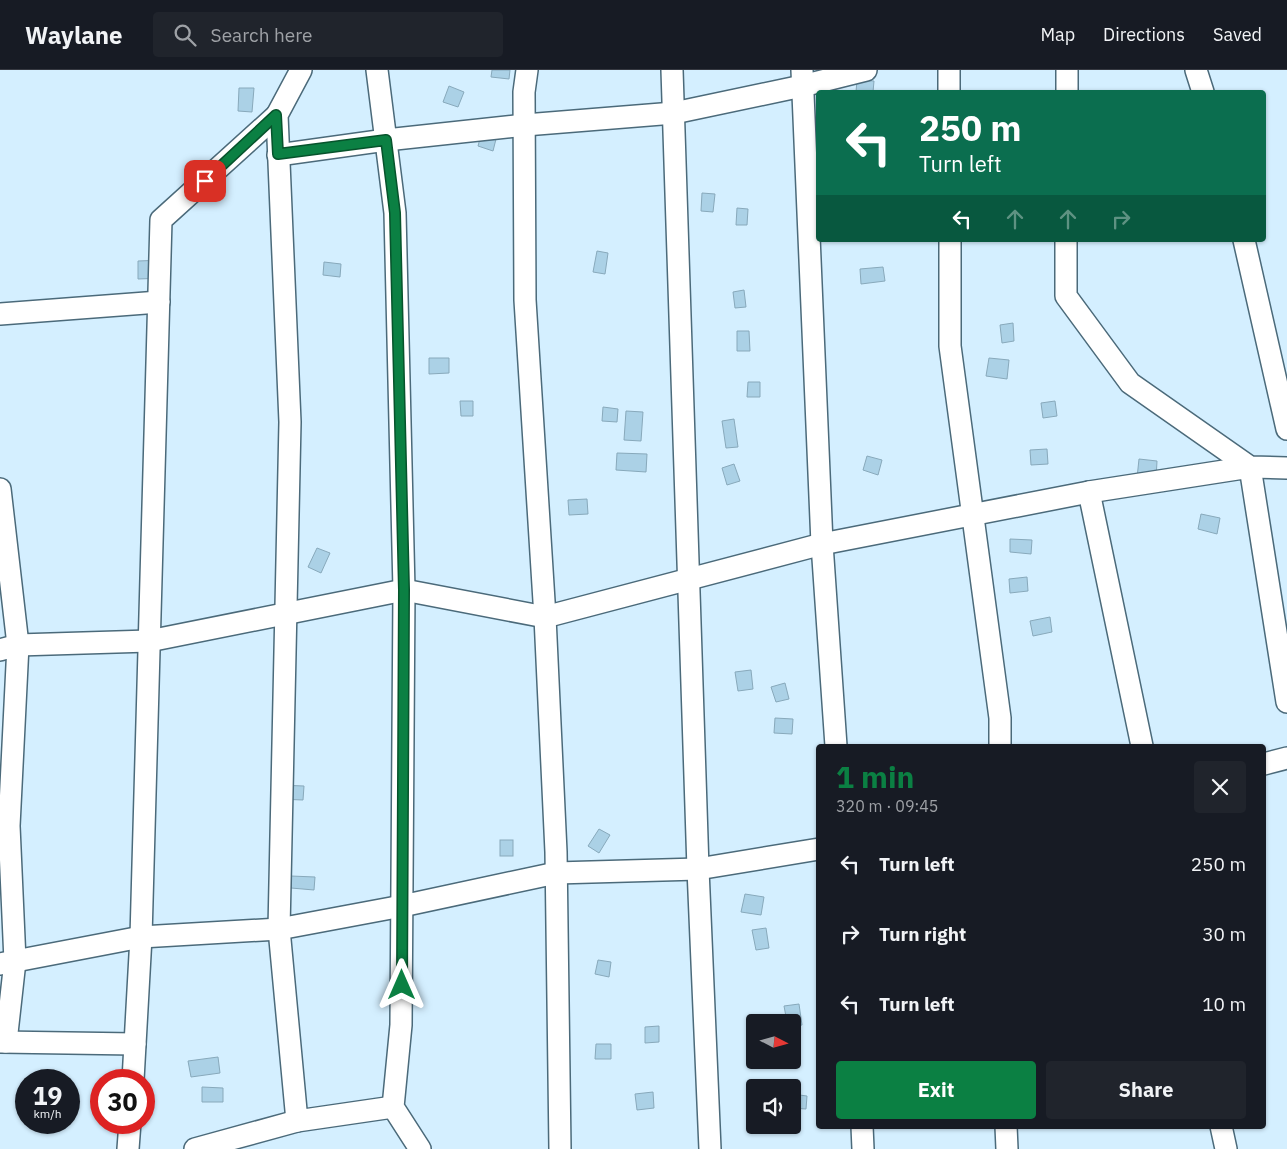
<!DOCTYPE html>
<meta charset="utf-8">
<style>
:root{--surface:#171b24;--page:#20242c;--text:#f1f3f6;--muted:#9ea1a6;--line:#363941;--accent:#0b8043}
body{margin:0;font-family:"IBM Plex Sans",sans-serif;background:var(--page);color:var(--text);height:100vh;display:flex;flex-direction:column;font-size:19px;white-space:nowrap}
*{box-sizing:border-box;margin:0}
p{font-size:16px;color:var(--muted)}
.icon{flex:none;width:28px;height:28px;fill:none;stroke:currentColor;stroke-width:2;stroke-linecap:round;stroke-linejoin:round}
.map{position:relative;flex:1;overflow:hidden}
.panel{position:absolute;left:816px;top:674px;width:450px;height:385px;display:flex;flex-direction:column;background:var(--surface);border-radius:5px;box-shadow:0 1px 4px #0004}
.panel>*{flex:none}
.hud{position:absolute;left:816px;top:20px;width:450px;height:152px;border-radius:5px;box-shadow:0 1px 4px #0004;background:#0b6e4f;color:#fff;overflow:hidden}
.needle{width:32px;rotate:96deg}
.buttons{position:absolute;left:746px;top:944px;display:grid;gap:10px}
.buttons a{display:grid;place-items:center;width:55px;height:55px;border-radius:5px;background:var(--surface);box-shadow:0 1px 4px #0004;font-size:25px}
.speed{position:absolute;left:15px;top:999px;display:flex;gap:10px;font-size:25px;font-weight:700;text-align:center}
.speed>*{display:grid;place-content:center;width:65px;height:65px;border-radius:50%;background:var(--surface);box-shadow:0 1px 4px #0004;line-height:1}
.speed small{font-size:12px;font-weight:400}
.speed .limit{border:8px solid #d22;background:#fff;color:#111}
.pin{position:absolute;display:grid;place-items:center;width:42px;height:42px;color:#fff;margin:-21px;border-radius:10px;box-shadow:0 2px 8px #0006}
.me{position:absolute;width:55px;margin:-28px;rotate:0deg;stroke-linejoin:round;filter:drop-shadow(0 0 4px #0008)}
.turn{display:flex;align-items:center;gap:18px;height:105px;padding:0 20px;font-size:22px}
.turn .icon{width:65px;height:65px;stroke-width:2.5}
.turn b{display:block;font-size:35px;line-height:42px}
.lanes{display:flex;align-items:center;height:48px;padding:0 20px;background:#0003;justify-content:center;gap:25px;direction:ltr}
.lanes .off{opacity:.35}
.round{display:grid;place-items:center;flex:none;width:52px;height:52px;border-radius:5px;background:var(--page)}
.overview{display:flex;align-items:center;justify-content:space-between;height:85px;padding:0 20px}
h1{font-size:30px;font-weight:700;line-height:38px;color:var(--accent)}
.button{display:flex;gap:10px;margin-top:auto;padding:10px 20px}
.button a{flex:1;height:58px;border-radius:5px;background:var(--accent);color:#fff;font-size:20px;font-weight:700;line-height:58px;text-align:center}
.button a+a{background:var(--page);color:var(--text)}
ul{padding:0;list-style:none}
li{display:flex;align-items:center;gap:15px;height:70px;padding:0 20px}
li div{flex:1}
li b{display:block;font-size:19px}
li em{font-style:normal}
header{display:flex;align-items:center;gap:30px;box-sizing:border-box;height:70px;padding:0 25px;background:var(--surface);border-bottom:1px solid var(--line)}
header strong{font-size:24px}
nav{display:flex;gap:28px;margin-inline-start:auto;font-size:18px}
.search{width:350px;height:45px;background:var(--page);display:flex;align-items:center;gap:12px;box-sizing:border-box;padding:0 18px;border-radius:5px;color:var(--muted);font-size:19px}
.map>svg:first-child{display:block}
.building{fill:#abd1e6;stroke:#88a9bb}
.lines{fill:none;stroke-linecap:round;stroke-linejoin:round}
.minor-casing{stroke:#4b6a7a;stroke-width:24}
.minor{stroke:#fff;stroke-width:21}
.route-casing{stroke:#07532c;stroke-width:12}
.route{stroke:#0b8043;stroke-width:9}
</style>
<header>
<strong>Waylane</strong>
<div class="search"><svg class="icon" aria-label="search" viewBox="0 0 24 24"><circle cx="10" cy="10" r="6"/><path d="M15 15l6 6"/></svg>Search here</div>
<nav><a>Map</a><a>Directions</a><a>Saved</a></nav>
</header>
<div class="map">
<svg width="1287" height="1079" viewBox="0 0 1287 1079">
<rect width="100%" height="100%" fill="#d4efff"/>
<!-- building -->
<g class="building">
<polygon points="492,0 510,0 509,9 491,7"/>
<polygon points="857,10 874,11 873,22 856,22"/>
<polygon points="449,16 464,22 458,37 443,32"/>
<polygon points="239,18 254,18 252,42 238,41"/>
<polygon points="481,65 496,69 493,81 478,76"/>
<polygon points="702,123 715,124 713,142 701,141"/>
<polygon points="737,138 748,139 747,155 736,155"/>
<polygon points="597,181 608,183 605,204 593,202"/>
<polygon points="164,190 165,208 138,209 138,191"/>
<polygon points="324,192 341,194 340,207 323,205"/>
<polygon points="883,197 885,211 861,214 860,199"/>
<polygon points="744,220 746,237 735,238 733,222"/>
<polygon points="1013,253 1014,271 1002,273 1000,255"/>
<polygon points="737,261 749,261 750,281 737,281"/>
<polygon points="429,288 449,288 449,303 429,304"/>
<polygon points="989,288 1009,290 1007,309 986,306"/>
<polygon points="748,312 760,312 760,327 747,327"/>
<polygon points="460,331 473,331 473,346 461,346"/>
<polygon points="1055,331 1057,346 1043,348 1041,333"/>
<polygon points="603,337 618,339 617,352 602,351"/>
<polygon points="626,341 643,342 641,371 624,370"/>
<polygon points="734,349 738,377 726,378 722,351"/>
<polygon points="1047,379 1048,394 1031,395 1030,380"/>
<polygon points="617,383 647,384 646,402 616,400"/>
<polygon points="867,386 882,390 878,405 863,400"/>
<polygon points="1139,389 1157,391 1156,409 1137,408"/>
<polygon points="734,394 740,411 727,415 722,398"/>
<polygon points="587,429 588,444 569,445 568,430"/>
<polygon points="1201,444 1220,448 1217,464 1198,459"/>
<polygon points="1010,469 1032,470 1031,484 1010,482"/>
<polygon points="317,478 330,483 321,503 308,497"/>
<polygon points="1027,507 1028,521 1010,523 1009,509"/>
<polygon points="1050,547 1052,562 1033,566 1030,551"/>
<polygon points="751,600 753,619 738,621 735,602"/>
<polygon points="785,613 789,629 776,632 771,617"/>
<polygon points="775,648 793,649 792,664 774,663"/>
<polygon points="279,715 304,716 303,730 278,729"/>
<polygon points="599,759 610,765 599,783 588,776"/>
<rect x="500" y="770" width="13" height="16"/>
<polygon points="291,806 315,807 314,820 291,818"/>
<polygon points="745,824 764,827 761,845 741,842"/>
<polygon points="766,858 769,878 756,880 752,860"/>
<polygon points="598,890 611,892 609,907 595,904"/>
<polygon points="799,934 802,955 792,957 792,952 787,952 784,936"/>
<polygon points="659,956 659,972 645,973 645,957"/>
<polygon points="596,974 611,974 611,989 595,989"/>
<polygon points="218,987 220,1003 191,1007 188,991"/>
<polygon points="202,1017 223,1018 223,1032 202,1032"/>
<polygon points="653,1022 654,1038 637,1040 635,1024"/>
<polygon points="792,1024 807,1026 806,1039 792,1038"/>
</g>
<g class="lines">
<defs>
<g id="minor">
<polyline points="301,0 277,45 290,352 279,859 297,1051 393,1037"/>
<polyline points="377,0 395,143 404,520 401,955 393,1037 420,1079"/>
<polyline points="527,0 524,22 525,230 545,547 556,782 560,1079"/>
<polyline points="672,0 698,799 710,1079"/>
<polyline points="802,0 822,474 836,676"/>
<polyline points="949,0 949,22"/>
<polyline points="1196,0 1203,22"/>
<polyline points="1067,22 1067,0"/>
<polyline points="278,85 386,70 525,55 674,43 802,16 866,0"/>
<polyline points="950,170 950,276 1000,648 1000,676"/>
<polyline points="1066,170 1066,226 1130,313 1250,397 1287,398"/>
<polyline points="1244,170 1287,359"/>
<polyline points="0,244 159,232"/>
<polyline points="0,419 18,575 149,571 404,520 545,547 822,474 1089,422 1142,676"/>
<polyline points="1089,422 1250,397 1287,632"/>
<polyline points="0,580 18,575 9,756 15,891 6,972"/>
<polyline points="1264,694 1287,688"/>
<polyline points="0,894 141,867 279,859 402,836 556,803 698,799 819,779"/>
<polyline points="0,972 135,974"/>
<polyline points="133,1010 141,867 161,150 277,45"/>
<polyline points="862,1056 863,1079"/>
<polyline points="1006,1056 1007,1079"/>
<polyline points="1221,1056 1226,1079"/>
<polyline points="128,1079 130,1052"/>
<polyline points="195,1079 297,1051"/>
</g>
</defs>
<!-- minor casing -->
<use href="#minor" class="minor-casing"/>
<!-- minor -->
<use href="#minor" class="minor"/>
</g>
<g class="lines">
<defs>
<polyline id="route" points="205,111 276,45 278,84 386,70 395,143 404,520 402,915"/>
</defs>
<!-- route casing -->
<use href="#route" class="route-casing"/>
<!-- route -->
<use href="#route" class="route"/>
</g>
</svg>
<div class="buttons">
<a><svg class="needle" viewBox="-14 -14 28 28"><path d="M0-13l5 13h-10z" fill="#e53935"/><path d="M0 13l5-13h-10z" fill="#9ea1a6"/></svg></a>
<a><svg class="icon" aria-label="sound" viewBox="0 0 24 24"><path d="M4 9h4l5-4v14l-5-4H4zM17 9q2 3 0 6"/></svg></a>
</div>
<div class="speed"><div>19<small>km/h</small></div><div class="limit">30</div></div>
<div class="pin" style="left:205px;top:111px;background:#d93025"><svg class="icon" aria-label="arrive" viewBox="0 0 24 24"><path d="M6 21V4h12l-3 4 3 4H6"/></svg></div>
<svg class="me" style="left:402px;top:915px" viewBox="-20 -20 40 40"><path d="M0-17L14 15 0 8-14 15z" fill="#0b8043" stroke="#fff" stroke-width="4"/></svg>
<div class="hud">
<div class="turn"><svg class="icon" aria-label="left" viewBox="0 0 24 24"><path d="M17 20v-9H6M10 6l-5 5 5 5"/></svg><div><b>250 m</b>Turn left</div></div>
<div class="lanes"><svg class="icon" aria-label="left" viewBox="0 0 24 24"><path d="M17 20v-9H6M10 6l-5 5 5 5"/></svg><svg class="icon off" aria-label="ahead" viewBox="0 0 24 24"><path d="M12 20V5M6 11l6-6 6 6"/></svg><svg class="icon off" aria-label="ahead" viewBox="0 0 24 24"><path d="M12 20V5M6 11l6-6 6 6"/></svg><svg class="icon off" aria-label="right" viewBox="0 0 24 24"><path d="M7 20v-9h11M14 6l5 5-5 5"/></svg></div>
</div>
<section class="panel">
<div class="overview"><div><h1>1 min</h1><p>320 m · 09:45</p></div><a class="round"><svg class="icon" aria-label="close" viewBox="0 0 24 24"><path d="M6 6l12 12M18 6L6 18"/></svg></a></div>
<ul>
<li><svg class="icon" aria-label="left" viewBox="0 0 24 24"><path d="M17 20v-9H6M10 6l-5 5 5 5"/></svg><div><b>Turn left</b></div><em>250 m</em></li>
<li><svg class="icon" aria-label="right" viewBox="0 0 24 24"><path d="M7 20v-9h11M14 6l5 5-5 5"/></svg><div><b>Turn right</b></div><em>30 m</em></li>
<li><svg class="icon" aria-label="left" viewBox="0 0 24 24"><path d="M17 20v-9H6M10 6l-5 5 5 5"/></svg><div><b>Turn left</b></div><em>10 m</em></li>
</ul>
<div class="button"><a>Exit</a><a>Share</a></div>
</section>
</div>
